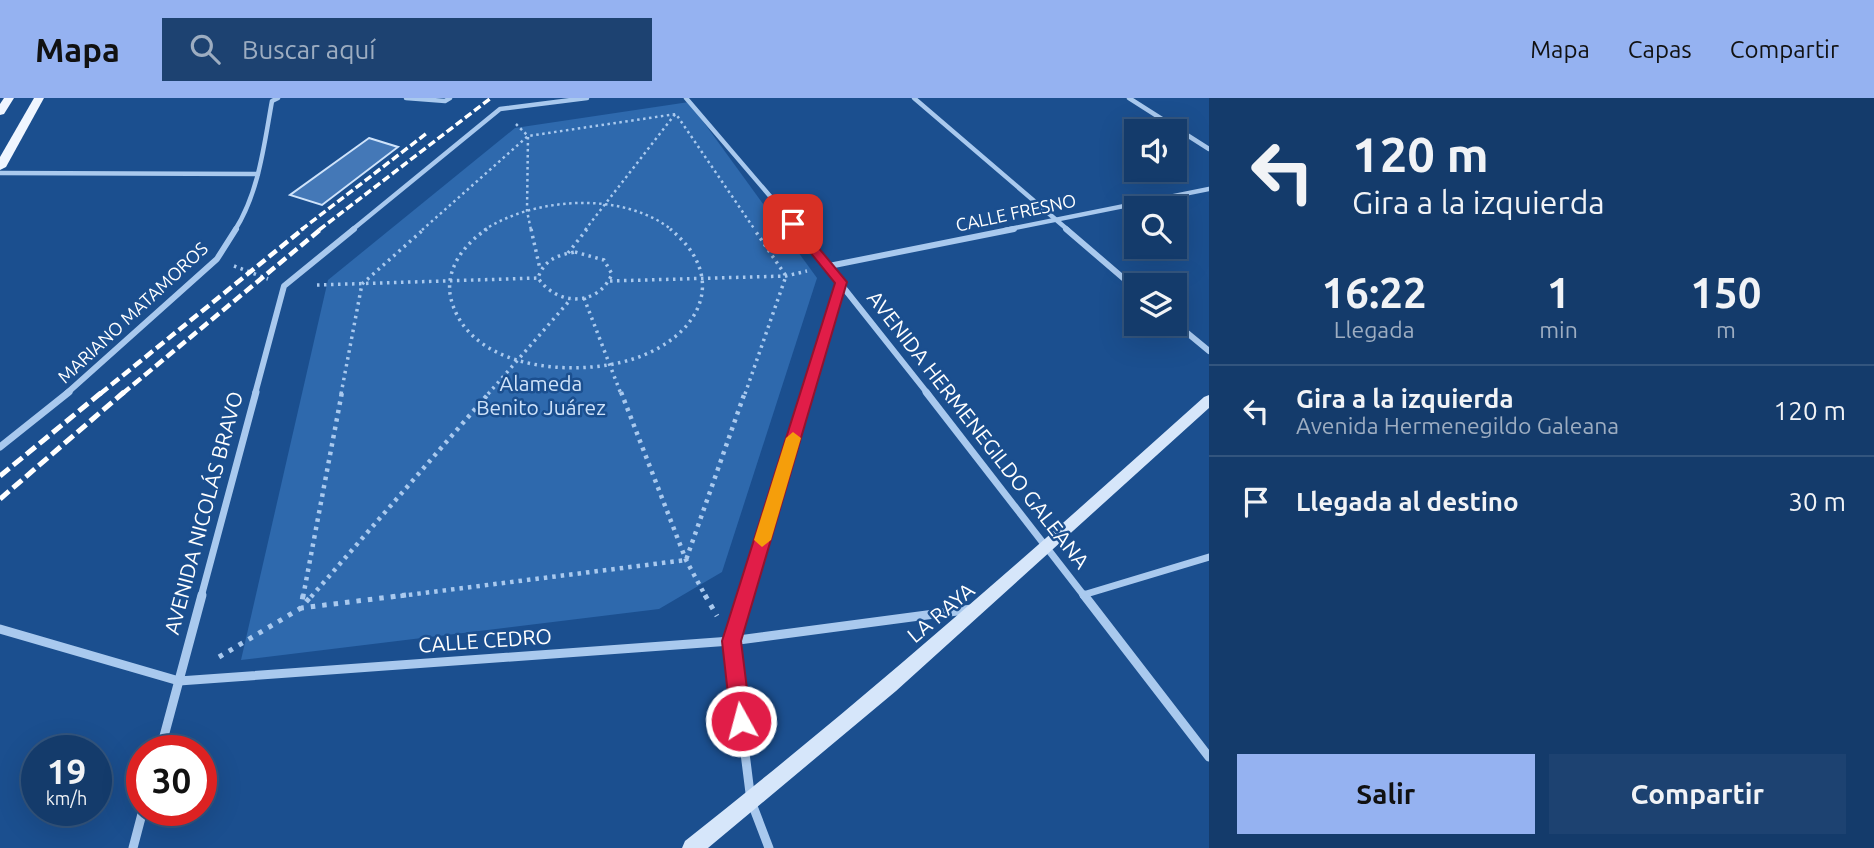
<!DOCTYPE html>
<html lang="es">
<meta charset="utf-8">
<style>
:root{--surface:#143b6b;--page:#1d4271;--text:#f1f3f6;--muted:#9dadc1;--line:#33557e;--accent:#95b2f1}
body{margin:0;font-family:Ubuntu,sans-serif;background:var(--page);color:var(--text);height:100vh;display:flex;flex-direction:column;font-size:26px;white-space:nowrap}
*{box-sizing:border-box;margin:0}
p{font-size:23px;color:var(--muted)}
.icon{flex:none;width:38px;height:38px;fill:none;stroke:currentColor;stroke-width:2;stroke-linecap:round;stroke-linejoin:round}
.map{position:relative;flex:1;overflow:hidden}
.sheet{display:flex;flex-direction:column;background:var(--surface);width:665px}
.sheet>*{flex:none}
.hud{background:#143b6b;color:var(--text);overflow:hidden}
.tools{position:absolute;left:1124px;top:21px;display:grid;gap:14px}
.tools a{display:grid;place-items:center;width:63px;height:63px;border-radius:0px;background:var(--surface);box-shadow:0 7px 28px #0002,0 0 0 2px var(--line);font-size:35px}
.speed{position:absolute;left:21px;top:637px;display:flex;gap:14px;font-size:35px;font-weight:700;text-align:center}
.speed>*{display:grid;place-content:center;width:91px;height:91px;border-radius:50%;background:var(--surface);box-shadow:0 7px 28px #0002,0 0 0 2px var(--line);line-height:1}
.speed small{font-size:18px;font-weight:400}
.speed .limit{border:10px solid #d22;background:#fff;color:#111}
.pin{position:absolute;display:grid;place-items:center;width:60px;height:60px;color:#fff;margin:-30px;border-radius:14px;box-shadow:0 4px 10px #0006}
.me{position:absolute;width:77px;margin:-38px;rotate:353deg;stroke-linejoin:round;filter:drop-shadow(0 0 5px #0008)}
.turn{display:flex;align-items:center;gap:24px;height:147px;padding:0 28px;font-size:32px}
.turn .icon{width:91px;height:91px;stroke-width:2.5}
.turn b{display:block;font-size:49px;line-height:60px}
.eta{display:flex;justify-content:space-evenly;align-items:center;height:119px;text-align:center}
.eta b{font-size:42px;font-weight:600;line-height:49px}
.primary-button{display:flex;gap:14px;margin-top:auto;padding:14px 28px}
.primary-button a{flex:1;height:80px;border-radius:0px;background:var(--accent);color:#111;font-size:28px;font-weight:600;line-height:80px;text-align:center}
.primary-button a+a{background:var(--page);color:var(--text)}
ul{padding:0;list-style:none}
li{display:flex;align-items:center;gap:21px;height:91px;padding:0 28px;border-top:2px solid var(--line)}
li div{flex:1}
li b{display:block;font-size:26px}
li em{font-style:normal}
header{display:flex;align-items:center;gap:42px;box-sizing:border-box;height:98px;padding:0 35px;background:var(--accent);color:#111}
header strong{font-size:33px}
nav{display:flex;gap:38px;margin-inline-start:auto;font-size:24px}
.search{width:490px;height:63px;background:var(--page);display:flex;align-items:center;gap:18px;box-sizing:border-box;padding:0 24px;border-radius:0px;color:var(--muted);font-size:26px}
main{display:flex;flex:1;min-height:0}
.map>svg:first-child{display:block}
.green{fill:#2e69ad}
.building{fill:#4478b7;stroke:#cfe3fa;stroke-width:2}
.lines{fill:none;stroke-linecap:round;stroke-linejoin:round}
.path-far3{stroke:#a9c9ee;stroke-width:2.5;stroke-dasharray:2.5 3.5;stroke-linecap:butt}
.path-far2{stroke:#a9c9ee;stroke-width:3.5;stroke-dasharray:2.5 4.5;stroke-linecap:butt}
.path-far1{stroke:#a9c9ee;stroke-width:4.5;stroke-dasharray:3.5 5;stroke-linecap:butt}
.path{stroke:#a9c9ee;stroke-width:5;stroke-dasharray:4.5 7;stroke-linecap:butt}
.street-far3{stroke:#a9c9ee;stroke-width:4.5}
.street-far2{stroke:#a9c9ee;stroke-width:6}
.street-far1{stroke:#a9c9ee;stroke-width:7}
.street{stroke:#a9c9ee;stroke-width:9}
.secondary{fill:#d6e6fa;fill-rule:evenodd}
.primary{fill:#f0f6ff;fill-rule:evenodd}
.rail-far2{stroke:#fff;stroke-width:3.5;stroke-dasharray:8 3.5;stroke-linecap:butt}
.rail-far1{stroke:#fff;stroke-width:4.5;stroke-dasharray:10 4.5;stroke-linecap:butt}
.rail{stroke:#fff;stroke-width:5;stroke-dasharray:12 5;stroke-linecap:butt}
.route{fill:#e11d48;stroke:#92132f;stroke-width:2}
.slow{fill:#f59e0b}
.labels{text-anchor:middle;stroke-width:5;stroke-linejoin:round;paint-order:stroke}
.far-street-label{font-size:18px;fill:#fff;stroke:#1b4f8f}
.park-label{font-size:21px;fill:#cfe3fa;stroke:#1b4f8f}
.street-label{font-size:21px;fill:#fff;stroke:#1b4f8f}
</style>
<header>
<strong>Mapa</strong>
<div class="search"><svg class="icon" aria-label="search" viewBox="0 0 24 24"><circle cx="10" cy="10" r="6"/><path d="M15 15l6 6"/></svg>Buscar aquí</div>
<nav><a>Mapa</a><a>Capas</a><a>Compartir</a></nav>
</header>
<main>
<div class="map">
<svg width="1209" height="750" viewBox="0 0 1209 750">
<rect width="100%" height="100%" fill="#1b4f8f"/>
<!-- green -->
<polygon class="green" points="689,4 817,180 722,474 659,511 241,562 328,182 515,30"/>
<!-- building -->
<polygon class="building" points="369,40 398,49 322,107 290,97"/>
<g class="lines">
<!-- path-far3 -->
<g class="path-far3">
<polyline points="516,26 528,38 527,113 531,132"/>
<polyline points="422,132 528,38 676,16 755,132"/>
<path d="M484,132C535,99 623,93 672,132"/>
<polyline points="585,132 676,15"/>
</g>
<!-- path-far2 -->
<g class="path-far2">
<path d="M487,131C464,146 444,172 451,201C470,276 587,281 644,257C706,231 725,175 670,131"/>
<polyline points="531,131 540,171"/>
<path d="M575,154L604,162L612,176C598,209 557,208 538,180C544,162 557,157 575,154Z"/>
<polyline points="568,155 587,131"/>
<polyline points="234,168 268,181"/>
<polyline points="610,183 786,178 807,173"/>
<polyline points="317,187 538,180"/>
<polyline points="584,200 621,296"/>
<polyline points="341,296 362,186 424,131"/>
<polyline points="488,296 571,201"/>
<polyline points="745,296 786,178 754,131"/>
</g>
<!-- path-far1 -->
<g class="path-far1">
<polyline points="621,294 686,462 706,499"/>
<polyline points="303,499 342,294"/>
<polyline points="311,499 490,294"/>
<polyline points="392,499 686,462 745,294"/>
</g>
<!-- path -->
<g class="path">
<polyline points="303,497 301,510 406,497"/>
<polyline points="705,497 717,518"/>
<polyline points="219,559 301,510 312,497"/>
</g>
<!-- street-far3 -->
<g class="street-far3">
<polyline points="406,0 445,3 450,0"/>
<polyline points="686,0 799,132"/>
<polyline points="914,0 1068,132"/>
<polyline points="1129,0 1209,51"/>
<polyline points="0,75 258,76"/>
<path d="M235,132C259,94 264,47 272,3L278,0"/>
<polyline points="352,132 500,11 587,0"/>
<polyline points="1005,132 1209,91"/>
</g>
<!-- street-far2 -->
<g class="street-far2">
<polyline points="797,131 928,296"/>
<polyline points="1066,131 1136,191"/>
<polyline points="829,168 1014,131"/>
<polyline points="1174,224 1209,253"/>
<polyline points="66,296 217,161 236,131"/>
<polyline points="255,296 284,188 354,131"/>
<polyline points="807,296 841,184"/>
</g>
<!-- street-far1 -->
<g class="street-far1">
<polyline points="926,294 1085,499"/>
<polyline points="0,349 69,294"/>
<polyline points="1083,497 1209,459"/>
<polyline points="201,499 256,294"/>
<polyline points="745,499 807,294"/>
</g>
<!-- street -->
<g class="street">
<polyline points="745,497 731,543 751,703 769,750"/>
<polyline points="1084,497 1209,659"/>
<polyline points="0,531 179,583 731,543 972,511"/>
<polyline points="160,653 202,497"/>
<polyline points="133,750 143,712"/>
</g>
<!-- secondary -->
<path class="secondary" d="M1209,297V310L896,593L708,750H682L685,743C864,602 1035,451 1204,299Z"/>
<!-- primary -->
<g class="primary">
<polygon points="4,0 14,0 4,16 0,17 0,6"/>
<polygon points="34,0 44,0 6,69 0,72 0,59"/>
</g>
<!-- rail-far2 -->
<g class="rail-far2">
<polyline points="301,132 427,35"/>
<polyline points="319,132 491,0"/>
</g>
<!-- rail-far1 -->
<g class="rail-far1">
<polyline points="100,296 303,131"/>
<polyline points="122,296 321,131"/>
</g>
<!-- rail -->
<g class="rail">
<polyline points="0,378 102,294"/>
<polyline points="0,401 124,294"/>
</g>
</g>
<!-- route -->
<polygon class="route" points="789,124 797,124 847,184 741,543 751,623 748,631 741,633 734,631 731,623 722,543 835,185 789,128"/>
<!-- slow -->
<polygon class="slow" points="793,334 801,340 771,442 762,449 754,442 786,340"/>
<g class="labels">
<!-- far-street labels -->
<g class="far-street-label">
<text transform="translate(1016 115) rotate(-12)" y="6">CALLE FRESNO</text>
<text transform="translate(133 215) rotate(-43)" y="6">MARIANO MATAMOROS</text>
</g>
<!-- park labels -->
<g class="park-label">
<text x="541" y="293">Alameda<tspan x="541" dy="24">Benito Juárez</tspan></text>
</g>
<!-- street labels -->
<g class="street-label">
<text transform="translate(978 332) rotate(52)" y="7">AVENIDA HERMENEGILDO GALEANA</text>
<text transform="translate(204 415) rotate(-75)" y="7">AVENIDA NICOLÁS BRAVO</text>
<text transform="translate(941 515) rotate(-40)" y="7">LA RAYA</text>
<text transform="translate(485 543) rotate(-4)" y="7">CALLE CEDRO</text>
</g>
</g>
</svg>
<div class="tools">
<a><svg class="icon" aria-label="sound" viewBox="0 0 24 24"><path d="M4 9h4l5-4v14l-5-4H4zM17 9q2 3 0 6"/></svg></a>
<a><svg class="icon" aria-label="search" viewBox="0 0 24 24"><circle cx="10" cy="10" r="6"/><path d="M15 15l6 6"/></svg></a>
<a><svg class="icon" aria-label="layers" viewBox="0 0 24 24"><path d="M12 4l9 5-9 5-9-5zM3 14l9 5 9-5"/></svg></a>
</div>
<div class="speed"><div>19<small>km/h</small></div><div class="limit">30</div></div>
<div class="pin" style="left:793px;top:126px;background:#d93025"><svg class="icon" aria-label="arrive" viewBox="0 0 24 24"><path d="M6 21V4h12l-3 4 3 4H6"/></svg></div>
<svg class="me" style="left:741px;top:623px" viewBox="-20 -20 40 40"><circle r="17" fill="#e11d48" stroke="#fff" stroke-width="3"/><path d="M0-11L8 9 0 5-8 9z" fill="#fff"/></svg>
</div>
<section class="sheet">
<div class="hud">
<div class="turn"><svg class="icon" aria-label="left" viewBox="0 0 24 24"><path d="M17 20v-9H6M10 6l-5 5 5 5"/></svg><div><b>120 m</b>Gira a la izquierda</div></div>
</div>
<div class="eta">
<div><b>16:22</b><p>Llegada</p></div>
<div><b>1</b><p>min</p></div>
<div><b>150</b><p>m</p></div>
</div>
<ul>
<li><svg class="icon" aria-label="left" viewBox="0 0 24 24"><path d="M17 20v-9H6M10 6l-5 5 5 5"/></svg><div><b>Gira a la izquierda</b><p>Avenida Hermenegildo Galeana</p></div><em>120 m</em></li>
<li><svg class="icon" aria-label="arrive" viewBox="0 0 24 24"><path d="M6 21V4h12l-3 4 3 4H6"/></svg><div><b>Llegada al destino</b></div><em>30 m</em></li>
</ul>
<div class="primary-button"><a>Salir</a><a>Compartir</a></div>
</section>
</main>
